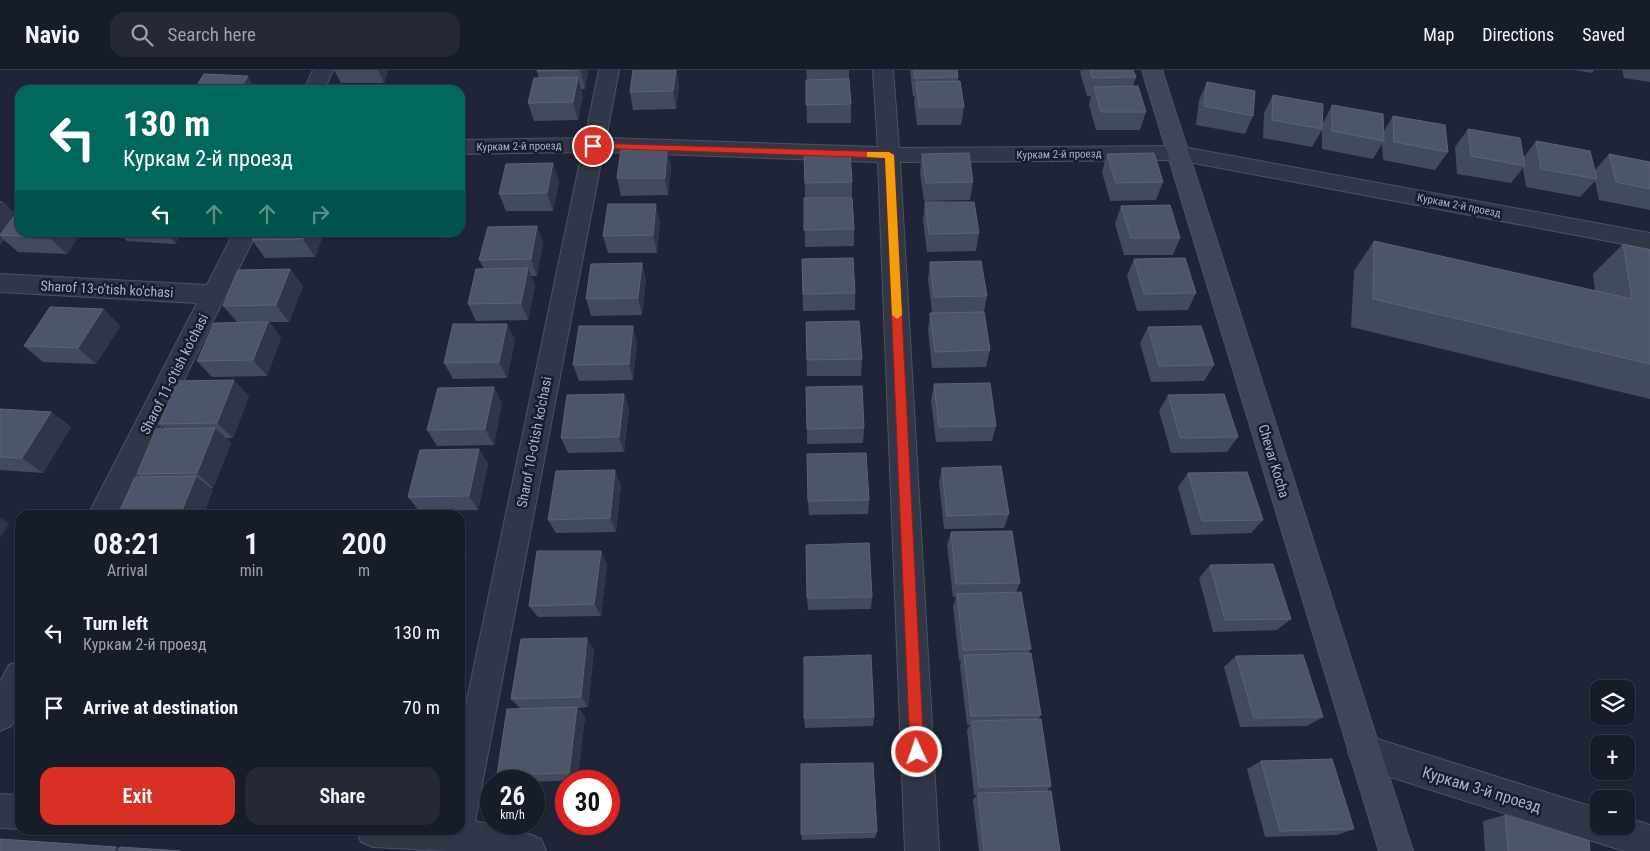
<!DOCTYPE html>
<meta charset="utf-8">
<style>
:root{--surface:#171c29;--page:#242935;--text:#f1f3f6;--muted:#9ea1a8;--line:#363a46;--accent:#d93025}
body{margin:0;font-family:"Roboto Condensed",sans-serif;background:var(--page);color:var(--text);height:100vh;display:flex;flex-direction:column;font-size:19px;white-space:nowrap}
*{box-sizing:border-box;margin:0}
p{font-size:16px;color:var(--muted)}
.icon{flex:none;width:28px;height:28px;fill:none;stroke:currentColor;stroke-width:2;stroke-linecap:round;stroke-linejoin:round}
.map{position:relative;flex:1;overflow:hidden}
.side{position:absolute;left:15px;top:440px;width:450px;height:325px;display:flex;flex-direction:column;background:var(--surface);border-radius:15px;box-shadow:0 1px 4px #0004,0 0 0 1px var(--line)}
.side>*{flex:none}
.top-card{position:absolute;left:15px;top:15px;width:450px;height:152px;border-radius:15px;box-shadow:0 1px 4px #0004,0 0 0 1px var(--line);background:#00695c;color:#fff;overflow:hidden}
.tools{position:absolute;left:1590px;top:610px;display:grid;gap:10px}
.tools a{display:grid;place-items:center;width:45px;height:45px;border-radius:10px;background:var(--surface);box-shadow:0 1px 4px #0004,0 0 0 1px var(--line);font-size:25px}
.speed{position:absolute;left:480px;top:700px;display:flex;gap:10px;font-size:25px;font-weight:700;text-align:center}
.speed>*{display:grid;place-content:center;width:65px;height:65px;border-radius:50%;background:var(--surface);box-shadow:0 1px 4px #0004,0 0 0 1px var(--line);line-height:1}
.speed small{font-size:12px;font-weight:400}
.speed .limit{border:8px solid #d22;background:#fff;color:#111}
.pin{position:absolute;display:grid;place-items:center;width:42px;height:42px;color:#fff;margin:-21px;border:2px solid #fff;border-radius:50%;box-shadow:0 1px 5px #0007}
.me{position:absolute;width:55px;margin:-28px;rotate:357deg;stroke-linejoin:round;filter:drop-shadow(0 0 4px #0008)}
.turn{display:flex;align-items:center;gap:18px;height:105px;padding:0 25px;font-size:22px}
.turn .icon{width:65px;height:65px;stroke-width:2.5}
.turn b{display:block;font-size:35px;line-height:42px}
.lanes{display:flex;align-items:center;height:48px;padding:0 25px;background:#0003;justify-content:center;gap:25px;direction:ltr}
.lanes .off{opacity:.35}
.eta{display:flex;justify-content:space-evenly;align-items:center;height:85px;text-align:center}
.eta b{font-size:30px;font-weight:600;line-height:35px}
.button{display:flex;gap:10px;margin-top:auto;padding:10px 25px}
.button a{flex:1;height:58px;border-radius:15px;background:var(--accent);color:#fff;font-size:20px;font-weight:600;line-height:58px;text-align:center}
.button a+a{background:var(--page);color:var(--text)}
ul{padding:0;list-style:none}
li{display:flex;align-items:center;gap:15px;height:75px;padding:0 25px}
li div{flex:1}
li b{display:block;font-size:19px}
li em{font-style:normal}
header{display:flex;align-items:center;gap:30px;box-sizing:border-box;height:70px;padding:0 25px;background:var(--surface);border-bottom:1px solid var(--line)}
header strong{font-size:24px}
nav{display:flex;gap:28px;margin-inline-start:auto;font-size:18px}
.search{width:350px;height:45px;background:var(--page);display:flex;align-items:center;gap:12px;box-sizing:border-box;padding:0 18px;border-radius:15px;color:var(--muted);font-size:19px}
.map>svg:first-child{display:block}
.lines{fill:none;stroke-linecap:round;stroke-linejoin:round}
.street-casing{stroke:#4d5262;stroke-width:2}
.secondary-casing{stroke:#4d5262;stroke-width:2}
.street{fill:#323747;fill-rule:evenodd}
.secondary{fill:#40455a;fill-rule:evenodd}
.wall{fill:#424a5f}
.shaded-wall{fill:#2f364a}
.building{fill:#4d556a;stroke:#5c6378}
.route{fill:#d93025;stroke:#8d1f18}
.slow{fill:#f59e0b}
.labels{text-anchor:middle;stroke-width:5;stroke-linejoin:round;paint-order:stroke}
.far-street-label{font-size:11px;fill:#acb1c4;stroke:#181d2b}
.street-label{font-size:14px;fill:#acb1c4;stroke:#181d2b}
.near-street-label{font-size:16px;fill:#acb1c4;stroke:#181d2b}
</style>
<header>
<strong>Navio</strong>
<div class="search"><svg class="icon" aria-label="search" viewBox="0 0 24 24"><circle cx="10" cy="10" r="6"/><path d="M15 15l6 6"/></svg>Search here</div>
<nav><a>Map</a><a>Directions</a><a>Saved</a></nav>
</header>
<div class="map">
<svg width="1650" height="781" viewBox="0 0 1650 781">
<rect width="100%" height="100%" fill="#1f2537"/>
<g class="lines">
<defs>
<g id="street">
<polygon points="313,0 333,0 324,20 304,20"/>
<polygon points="599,0 619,0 606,68 878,77 873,0 893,0 899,78 1178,76 1650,163 1650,179 1178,90 900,92 939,781 905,781 878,92 603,82 475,751 529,764 541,769 546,781 449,781 373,777 361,772 356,760 460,760 460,663 582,82 460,84 460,70 585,68"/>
<polygon points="234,162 257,162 117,445 88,445 197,233 0,222 0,204 207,215"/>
<polygon points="20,591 20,639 11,656 0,661 0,612 9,595"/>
<polygon points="1365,665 1599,739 1599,756 1626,756 1626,747 1650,755 1650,781 1624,781 1365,699 1353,694 1348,682 1353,670"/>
<polygon points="0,724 20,725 20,759 0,758"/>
</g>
<polygon id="secondary" points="1142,0 1162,0 1413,781 1379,781"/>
</defs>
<!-- street casing -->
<use href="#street" class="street-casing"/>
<!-- secondary casing -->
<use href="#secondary" class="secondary-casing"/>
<!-- street -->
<use href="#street" class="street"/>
<!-- secondary -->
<use href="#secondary" class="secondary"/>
</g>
<!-- wall -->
<g class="wall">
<polygon points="334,0 388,0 384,13 341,13"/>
<polygon points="588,0 585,19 581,19 583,25 578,50 534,51 528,33 539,8 537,1"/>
<polygon points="806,0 849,0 849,9 851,34 851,53 807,53 806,10 807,10"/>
<polygon points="910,0 957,0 958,7 958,11 964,37 961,55 917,55 914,30 915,26 913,26"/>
<polygon points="1081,0 1133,0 1136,7 1133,16 1146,42 1140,60 1096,60 1089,35 1091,26 1087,26 1080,2"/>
<polygon points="1575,0 1594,0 1592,3"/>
<polygon points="1622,0 1650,0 1650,12 1624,8"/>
<polygon points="1207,12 1253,46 1245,64 1196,55 1199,30"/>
<polygon points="679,15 676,39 633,40 630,22"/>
<polygon points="1273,25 1323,53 1332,35 1384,61 1393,46 1448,82 1435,100 1383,90 1382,74 1373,89 1322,79 1322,60 1312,77 1263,68 1264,43"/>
<polygon points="1468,59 1524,87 1536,71 1595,100 1609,84 1650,92 1650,140 1599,130 1595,111 1580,127 1526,117 1523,98 1511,113 1457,104 1455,77"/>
<polygon points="667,79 671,97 668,125 621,126 617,108"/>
<polygon points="804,84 852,112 852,128 854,159 854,176 805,177 804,128 805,128"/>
<polygon points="922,84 973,112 970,130 924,131 920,102"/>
<polygon points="1107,84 1163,112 1156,130 1110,131 1102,102"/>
<polygon points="559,111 553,141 506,141 499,124"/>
<polygon points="0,131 2,131 15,144 81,162 67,184 18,182 4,170 0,175"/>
<polygon points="925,132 979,163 976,181 927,182 923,150"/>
<polygon points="1121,136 1180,168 1173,185 1124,185 1115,154"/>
<polygon points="660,151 657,183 608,183 603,166"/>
<polygon points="119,162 182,162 175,174 127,171"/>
<polygon points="324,162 315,187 265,188 252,170"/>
<polygon points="1374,171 1595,221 1593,204 1623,174 1650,180 1650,329 1351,257 1354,201"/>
<polygon points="543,173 537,206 531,206 535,215 528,250 476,251 468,234 484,199 479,190"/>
<polygon points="802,189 855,223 855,240 803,241"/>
<polygon points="1134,189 1196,223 1188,240 1137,241 1127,206"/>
<polygon points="930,192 987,226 984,242 990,280 986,297 932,298 928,260 930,243 932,243 928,209"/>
<polygon points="642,193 646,210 642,245 591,246 586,229"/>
<polygon points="290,199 303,216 289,252 269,252 281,268 267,306 212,307 197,291 237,252 223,236"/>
<polygon points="103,239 120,256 96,294 43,292 24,276"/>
<polygon points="806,252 862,289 861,306 807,306"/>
<polygon points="507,254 515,270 507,308 453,309 444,293"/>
<polygon points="1148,257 1214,295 1204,311 1151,312 1140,273"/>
<polygon points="637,272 633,310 579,311 573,295"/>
<polygon points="934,314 996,356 992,371 936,372 931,330"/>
<polygon points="624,324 629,340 624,382 568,383 561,368"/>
<polygon points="1168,325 1238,367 1227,382 1171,383 1159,341"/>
<polygon points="249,326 233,368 226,368 231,373 213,418 210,418 213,420 203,445 118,445 140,407 137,404 165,359 159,354"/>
<polygon points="502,333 494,375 437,376 427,360"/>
<polygon points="0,339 51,342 71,357 43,403 0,400"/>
<polygon points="864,358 863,373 807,374 807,359"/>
<polygon points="479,379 488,394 478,440 419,441 408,427"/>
<polygon points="942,398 1009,444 1004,458 944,459 939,412"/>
<polygon points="1188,403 1263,450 1251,463 1191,465 1178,417"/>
<polygon points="621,415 616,462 556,463 548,450"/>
<polygon points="869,430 868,444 809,445 808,431"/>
<polygon points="951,462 1020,513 1016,522 1031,579 1028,583 1041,645 1038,649 1051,716 1046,722 1060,781 979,781 973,730 977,725 974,725 967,660 970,655 967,655 960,596 961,591 959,591 953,536 956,527 953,527 947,475"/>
<polygon points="607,494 601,546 538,547 529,536"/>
<polygon points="1210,495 1291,549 1277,560 1213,562 1199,508"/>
<polygon points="872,527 871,539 808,540 807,528"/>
<polygon points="594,579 588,637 578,638 585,647 577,710 534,712 505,711 497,705 520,638 511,629"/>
<polygon points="1236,586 1323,647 1307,656 1240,657 1224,597"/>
<polygon points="874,647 873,656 805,658 804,648"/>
<polygon points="1261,691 1354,759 1337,765 1265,767 1247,699"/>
<polygon points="1505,745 1590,781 1485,781 1483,751"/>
<polygon points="877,762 875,768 802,770 801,764"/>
</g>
<!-- shaded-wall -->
<g class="shaded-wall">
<polygon points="378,0 388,0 384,13"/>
<polygon points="580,0 588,0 585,19"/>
<polygon points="676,0 677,0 679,15 676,39 673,21"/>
<polygon points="248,6 256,20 239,20"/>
<polygon points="578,7 583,25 578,50 573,32"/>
<polygon points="667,79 671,97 668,125 665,108"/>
<polygon points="553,93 559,111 553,141 547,123"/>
<polygon points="2,131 20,149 0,165 0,134"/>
<polygon points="656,134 660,151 657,183 653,165"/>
<polygon points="537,156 543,173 537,206 531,189"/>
<polygon points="52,162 81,162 67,184 49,167"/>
<polygon points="166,162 182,162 175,174"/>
<polygon points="306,162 324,162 315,187 303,169"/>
<polygon points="0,166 4,170 0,175"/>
<polygon points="642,193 646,210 642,245 638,228"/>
<polygon points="528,198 535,215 528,250 521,233"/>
<polygon points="290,199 303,216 289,252 276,235"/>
<polygon points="103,239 120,256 96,294 78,278"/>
<polygon points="268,252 281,268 267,306 253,290"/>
<polygon points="507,254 515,270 507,308 499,292"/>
<polygon points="633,256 637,272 633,310 629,294"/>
<polygon points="234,310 249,326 233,368 217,353"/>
<polygon points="494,317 502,333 494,375 485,359"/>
<polygon points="624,324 629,340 624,382 619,367"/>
<polygon points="51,342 71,357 43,403 22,388"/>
<polygon points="215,358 231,373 213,418 197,403"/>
<polygon points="479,379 488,394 478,440 469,426"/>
<polygon points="615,400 621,415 616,462 610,448"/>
<polygon points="196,406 213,420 203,445 180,445"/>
<polygon points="0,448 9,453 0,468"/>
<polygon points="460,474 467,483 460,518"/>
<polygon points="601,481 607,494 601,546 594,534"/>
<polygon points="587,568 594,579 588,637 581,627"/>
<polygon points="577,637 585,647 577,710 569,703"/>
<polygon points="116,777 134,781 114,781"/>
</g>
<!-- building -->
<g class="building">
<polygon points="537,0 580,0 537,1"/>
<polygon points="633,0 676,0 673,21 630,22"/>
<polygon points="914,0 957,0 958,7 915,8"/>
<polygon points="1090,0 1133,0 1136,7 1092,8"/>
<polygon points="204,4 248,6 239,20 194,20"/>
<polygon points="578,7 573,32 528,33 534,8"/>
<polygon points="849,9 851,34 806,35 806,10"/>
<polygon points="960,11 964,37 919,37 916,12"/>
<polygon points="1207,12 1255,21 1253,46 1204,36"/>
<polygon points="367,15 366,20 322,20 324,16"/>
<polygon points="1138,16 1146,42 1101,42 1094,17"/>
<polygon points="1273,25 1323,34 1322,59 1272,50"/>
<polygon points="1332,35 1383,44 1384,71 1332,61"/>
<polygon points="1393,46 1445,55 1448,82 1394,72"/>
<polygon points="1468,59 1520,68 1525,96 1471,86"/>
<polygon points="1536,71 1590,81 1597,109 1541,99"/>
<polygon points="667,79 665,108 617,108 621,80"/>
<polygon points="850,83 852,112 805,113 804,84"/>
<polygon points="969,83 973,112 926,113 922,84"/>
<polygon points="1154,83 1163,112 1116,113 1107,84"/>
<polygon points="1609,84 1650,92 1650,119 1616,112"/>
<polygon points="553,93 547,123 499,124 506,94"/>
<polygon points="804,128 852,128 854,159 804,160"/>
<polygon points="925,132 974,132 979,163 929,164"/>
<polygon points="608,134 656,134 653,165 603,166"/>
<polygon points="1170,135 1180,168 1131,168 1121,136"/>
<polygon points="20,138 20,162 52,162 49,167 0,165"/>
<polygon points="537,156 531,189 479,190 488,157"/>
<polygon points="256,162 306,162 303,169 252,170"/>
<polygon points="1374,171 1632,229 1623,174 1650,180 1650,294 1373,229"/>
<polygon points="853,188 855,223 803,224 802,189"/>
<polygon points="1185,188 1196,223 1144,224 1134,189"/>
<polygon points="981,191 987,226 934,227 930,192"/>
<polygon points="642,193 638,228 586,229 591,194"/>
<polygon points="528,198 521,233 468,234 476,199"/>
<polygon points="290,199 276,235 223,236 238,200"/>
<polygon points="50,237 103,239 78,278 24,276"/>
<polygon points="984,242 990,280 935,282 930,243"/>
<polygon points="859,251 862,289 807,290 806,252"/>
<polygon points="268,252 253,290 197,291 214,253"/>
<polygon points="453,254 507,254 499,292 444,293"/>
<polygon points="579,256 633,256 629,294 573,295"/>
<polygon points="1201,256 1214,295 1159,296 1148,257"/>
<polygon points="234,310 217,353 159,354 178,311"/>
<polygon points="990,313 996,356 939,357 934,314"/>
<polygon points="862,316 864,358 807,359 806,317"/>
<polygon points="494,317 485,359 427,360 438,318"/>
<polygon points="624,324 619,367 561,368 567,325"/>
<polygon points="1224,324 1238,367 1180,368 1168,325"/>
<polygon points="0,339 51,342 22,388 0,387"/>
<polygon points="215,358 197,403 137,404 156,359"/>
<polygon points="479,379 469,426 408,427 420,380"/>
<polygon points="866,383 869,430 808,431 807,384"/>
<polygon points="1001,396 1009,444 947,446 942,398"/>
<polygon points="615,400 610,448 548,450 556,401"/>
<polygon points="1247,402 1263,450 1202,451 1188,403"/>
<polygon points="196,406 180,445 118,445 135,407"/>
<polygon points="1012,461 1020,513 956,514 951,462"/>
<polygon points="869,473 872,527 807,528 806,475"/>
<polygon points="537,481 601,481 594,534 529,536"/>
<polygon points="1273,494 1291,549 1225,550 1210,495"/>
<polygon points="1021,522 1031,579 963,580 957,524"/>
<polygon points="587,568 581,627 511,629 521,569"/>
<polygon points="1031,583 1041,645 971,646 964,585"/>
<polygon points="871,585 874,647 804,648 804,587"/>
<polygon points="1303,585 1323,647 1254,648 1236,586"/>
<polygon points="577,637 569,703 497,705 507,639"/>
<polygon points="1041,649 1051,716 979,717 972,651"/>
<polygon points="1332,689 1354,759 1280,761 1261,691"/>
<polygon points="873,693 877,762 801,764 801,694"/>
<polygon points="1051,721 1060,781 984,781 978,723"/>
<polygon points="1505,745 1589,771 1590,781 1508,781"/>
<polygon points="0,769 116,777 114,781 0,781"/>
<polygon points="120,777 181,781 118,781"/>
</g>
<!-- route -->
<polygon class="route" points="590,73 889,82 894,85 924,682 922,686 917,688 912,686 910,682 885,88 593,78 588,76"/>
<!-- slow -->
<polygon class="slow" points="867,82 889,82 894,85 902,245 897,249 892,245 885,88 867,87"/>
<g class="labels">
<!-- far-street labels -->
<g class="far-street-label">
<text transform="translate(519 76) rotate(-1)" y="4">Куркам 2-й проезд</text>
<text transform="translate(1059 84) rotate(-1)" y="4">Куркам 2-й проезд</text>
<text transform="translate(1459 135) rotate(11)" y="4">Куркам 2-й проезд</text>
</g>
<!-- street labels -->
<g class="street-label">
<text transform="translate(107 219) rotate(3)" y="5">Sharof 13-o'tish ko'chasi</text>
<text transform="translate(174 304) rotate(-63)" y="5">Sharof 11-o'tish ko'chasi</text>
<text transform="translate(534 372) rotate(-79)" y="5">Sharof 10-o'tish ko'chasi</text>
<text transform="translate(1274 391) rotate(73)" y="5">Chevar Kocha</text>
</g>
<!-- near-street labels -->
<g class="near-street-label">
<text transform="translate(1482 719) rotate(17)" y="6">Куркам 3-й проезд</text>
</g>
</g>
</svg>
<div class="tools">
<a><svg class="icon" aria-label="layers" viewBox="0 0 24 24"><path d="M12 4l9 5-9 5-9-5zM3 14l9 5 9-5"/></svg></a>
<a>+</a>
<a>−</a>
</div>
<div class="speed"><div>26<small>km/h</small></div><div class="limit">30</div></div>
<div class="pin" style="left:593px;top:76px;background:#d93025"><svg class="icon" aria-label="arrive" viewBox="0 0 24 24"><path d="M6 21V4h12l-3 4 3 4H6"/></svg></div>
<svg class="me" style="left:917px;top:682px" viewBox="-20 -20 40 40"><circle r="17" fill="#d93025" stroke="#fff" stroke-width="3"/><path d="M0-11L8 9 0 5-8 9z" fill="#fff"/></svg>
<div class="top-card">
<div class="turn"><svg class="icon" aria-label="left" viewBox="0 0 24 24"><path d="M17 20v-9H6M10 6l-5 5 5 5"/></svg><div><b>130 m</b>Куркам 2-й проезд</div></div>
<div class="lanes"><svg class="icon" aria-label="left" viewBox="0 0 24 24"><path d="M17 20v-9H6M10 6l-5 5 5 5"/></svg><svg class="icon off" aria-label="ahead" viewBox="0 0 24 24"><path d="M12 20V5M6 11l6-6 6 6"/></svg><svg class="icon off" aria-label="ahead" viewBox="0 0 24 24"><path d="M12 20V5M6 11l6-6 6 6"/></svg><svg class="icon off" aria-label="right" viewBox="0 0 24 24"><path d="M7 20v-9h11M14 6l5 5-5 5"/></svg></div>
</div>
<section class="side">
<div class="eta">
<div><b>08:21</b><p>Arrival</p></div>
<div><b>1</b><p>min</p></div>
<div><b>200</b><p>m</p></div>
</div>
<ul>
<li><svg class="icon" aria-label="left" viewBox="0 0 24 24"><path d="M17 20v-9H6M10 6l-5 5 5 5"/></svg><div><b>Turn left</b><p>Куркам 2-й проезд</p></div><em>130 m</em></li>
<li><svg class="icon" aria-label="arrive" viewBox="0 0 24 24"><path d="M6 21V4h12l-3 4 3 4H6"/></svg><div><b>Arrive at destination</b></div><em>70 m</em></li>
</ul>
<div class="button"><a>Exit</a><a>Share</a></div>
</section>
</div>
